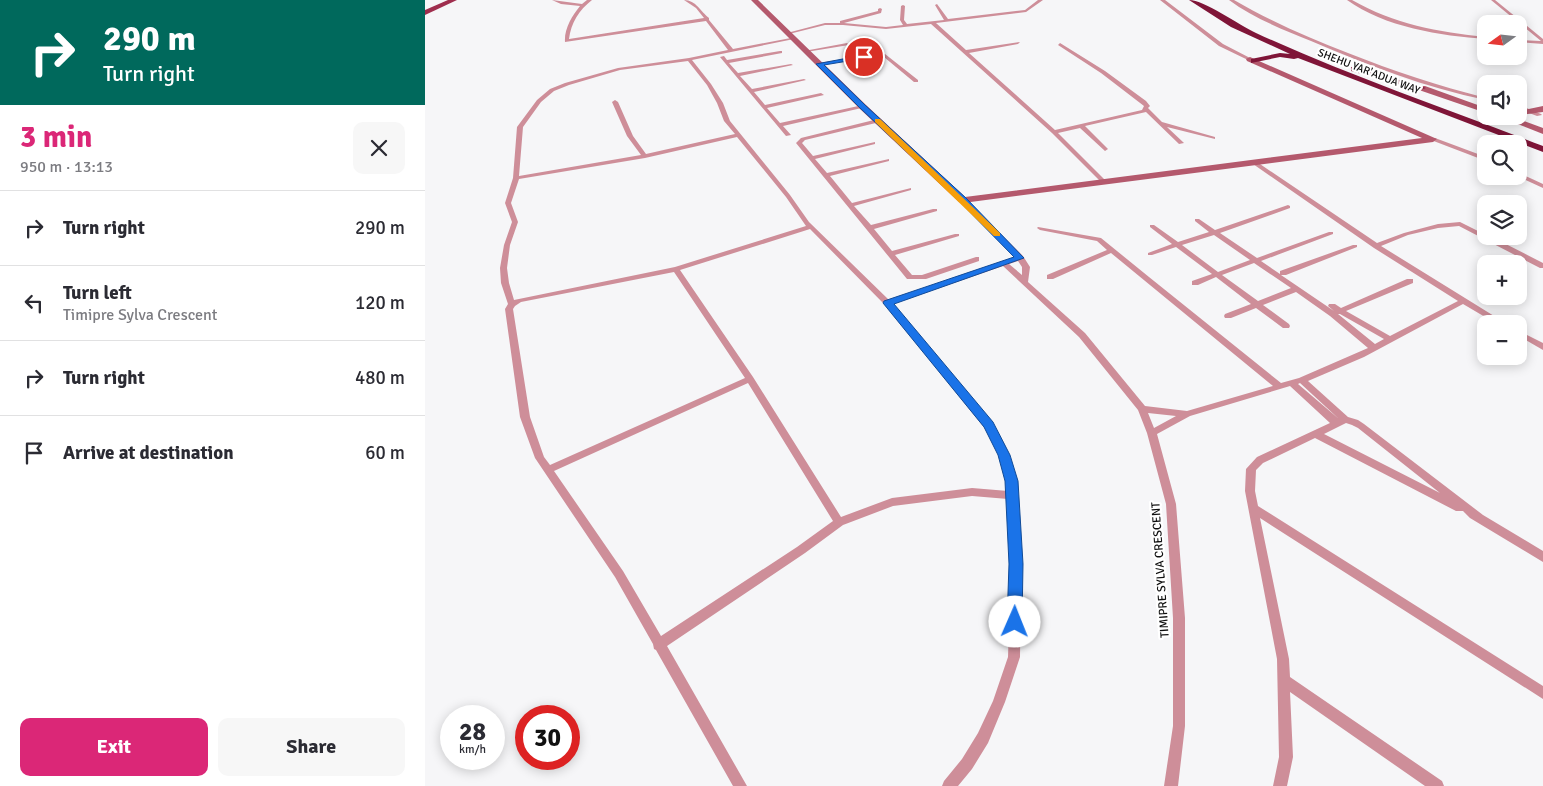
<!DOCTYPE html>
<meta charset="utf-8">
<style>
:root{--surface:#fff;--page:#f7f7f7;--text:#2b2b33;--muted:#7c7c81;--line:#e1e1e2;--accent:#db2777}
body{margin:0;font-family:Signika,sans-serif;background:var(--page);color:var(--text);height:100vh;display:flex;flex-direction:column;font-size:19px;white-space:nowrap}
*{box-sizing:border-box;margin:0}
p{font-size:16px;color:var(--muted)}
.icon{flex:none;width:28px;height:28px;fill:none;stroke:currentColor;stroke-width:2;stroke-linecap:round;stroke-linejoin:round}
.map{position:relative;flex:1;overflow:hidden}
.sheet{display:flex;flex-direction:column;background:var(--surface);width:425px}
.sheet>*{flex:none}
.banner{background:#00695c;color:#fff;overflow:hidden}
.needle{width:32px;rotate:255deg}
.tools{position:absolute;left:1052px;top:15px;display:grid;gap:10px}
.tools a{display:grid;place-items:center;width:50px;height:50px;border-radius:10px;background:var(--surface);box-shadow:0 2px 12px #0003;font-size:25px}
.speed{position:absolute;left:15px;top:705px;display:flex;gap:10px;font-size:25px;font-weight:700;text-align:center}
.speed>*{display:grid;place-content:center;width:65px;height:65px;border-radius:50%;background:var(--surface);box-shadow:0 2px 12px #0003;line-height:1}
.speed small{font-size:12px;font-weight:400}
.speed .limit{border:8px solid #d22;background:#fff;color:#111}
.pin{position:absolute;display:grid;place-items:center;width:42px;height:42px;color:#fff;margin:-21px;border:2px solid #fff;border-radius:50%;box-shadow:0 1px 5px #0007}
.me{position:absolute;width:55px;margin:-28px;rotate:1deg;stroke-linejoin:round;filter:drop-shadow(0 0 4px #0008)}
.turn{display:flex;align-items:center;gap:18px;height:105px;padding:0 20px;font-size:22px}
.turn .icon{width:65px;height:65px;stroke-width:2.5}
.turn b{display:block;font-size:35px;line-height:42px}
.round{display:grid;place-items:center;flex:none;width:52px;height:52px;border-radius:10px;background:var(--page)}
.overview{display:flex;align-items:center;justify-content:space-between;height:85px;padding:0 20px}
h1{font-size:30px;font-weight:700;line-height:38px;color:var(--accent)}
.primary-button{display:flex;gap:10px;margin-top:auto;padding:10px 20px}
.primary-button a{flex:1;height:58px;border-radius:10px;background:var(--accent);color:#fff;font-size:20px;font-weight:700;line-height:58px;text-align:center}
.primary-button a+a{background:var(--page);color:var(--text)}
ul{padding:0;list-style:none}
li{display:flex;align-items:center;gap:15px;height:75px;padding:0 20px;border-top:1px solid var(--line)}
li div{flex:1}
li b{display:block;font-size:19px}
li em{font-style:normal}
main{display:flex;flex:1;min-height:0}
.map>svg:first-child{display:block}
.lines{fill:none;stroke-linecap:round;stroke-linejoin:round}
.street{fill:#ce8e99;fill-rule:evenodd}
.secondary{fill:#b4596d;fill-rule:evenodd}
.primary{fill:#9f2e4e;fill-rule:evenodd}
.highway{fill:#7f1538;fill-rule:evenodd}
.route{fill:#1a73e8;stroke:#114b97}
.slow{fill:#f59e0b}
.labels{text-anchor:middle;stroke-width:4.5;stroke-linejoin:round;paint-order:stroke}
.far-street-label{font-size:11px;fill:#0f0f0f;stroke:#fff}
.street-label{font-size:12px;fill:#0f0f0f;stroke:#fff}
</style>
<main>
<section class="sheet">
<div class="banner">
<div class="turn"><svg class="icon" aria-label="right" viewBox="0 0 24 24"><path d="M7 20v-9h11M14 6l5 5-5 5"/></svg><div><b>290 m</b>Turn right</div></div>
</div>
<div class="overview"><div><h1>3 min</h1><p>950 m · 13:13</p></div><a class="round"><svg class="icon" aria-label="close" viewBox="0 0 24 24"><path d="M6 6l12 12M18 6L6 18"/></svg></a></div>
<ul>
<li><svg class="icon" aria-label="right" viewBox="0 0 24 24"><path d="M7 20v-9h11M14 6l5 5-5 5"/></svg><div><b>Turn right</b></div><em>290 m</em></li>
<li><svg class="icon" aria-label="left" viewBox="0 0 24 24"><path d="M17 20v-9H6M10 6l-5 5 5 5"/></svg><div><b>Turn left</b><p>Timipre Sylva Crescent</p></div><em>120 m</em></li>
<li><svg class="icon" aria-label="right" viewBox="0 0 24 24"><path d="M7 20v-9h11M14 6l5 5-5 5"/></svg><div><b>Turn right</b></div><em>480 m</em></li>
<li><svg class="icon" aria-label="arrive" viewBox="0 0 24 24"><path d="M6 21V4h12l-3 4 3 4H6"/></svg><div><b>Arrive at destination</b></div><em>60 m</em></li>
</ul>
<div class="primary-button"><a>Exit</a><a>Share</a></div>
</section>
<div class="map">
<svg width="1118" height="786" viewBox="0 0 1118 786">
<rect width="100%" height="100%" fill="#f6f6f8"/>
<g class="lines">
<!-- street -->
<g class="street">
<path d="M127,0L157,4L162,0H167C154,10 146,23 144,39L279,18L271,8L259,0C271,0 276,12 284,18V20L308,49L371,37L369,39L267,60L286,84L298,103L305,121L365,195L384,222L464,300L590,257L535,200L540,199L598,256L605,267L603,282L660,333L720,406L762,411L848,386L686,253L628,279H622V275L682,250L672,241L615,230L612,228L613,227L676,238L724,277L856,383L874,378L943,348L905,316L871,292L838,305L864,324L865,326L864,328H858L831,308L806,318H800L799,316L800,314L826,304L791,277L773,285H767V281L787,274L751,247L727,255H723V253L747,244L725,227V225H729L753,242L784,232L770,221V219H774L790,230L863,205L865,206V208L795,233L832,258L904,232H908V234L836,261L855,274V271L928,245H932V247L861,275H856L909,311L903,306L904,304H910L916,308L982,279H988V283L921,311L965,336L1033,301L949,248L828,164V162H832L952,243L979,233L1013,224L1035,222L1061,235V236H1065L1118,263V268H1115L1034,226L1013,228L983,235L956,246L1082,324H1072L1038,304L939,357L883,381L923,417L933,420L939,424L1058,515L1118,551V562L1045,518L1038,511H1031L890,438L838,463L831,470L830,491L833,506L1118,686V699L835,518L864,659L865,677L1017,781L1019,786H1000L865,692L868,757L862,786H848L854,757L852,659L820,491L821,469L832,457L905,423L865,386L765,416L732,434L751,504L760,618V726L753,786H739L748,726V618L741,504L722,433L713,410L654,337L578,266L468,304L566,423L584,455L592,481L596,564L595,657L580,702L563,743L547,769L533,786H517L519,781L537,759L553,733L568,701L583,657L586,564L583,499L547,496L468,506L418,525L380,553L242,646L322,786H308L231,650L229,649L228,644L190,577L110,458L95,417L80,309L83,304L76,283L75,268L79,245L87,222L80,203L88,178L92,127L112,100L125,89L140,83L193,68L264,58L303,50L281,21L140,42C139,29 147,16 155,6L136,4ZM263,61L282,85L292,103L299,121L310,134L221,154L208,136L193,102L190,100L187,102L202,136L216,155L94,176L98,127L116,102L129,91L144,85L195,70ZM312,137L361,197L381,226L250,267L89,300L84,283L82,268L85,245L93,222L86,203L94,179L220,158ZM385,229L460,305L559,427L574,455L582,481L583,491L547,488L467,498L416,517L328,377L255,270ZM789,235L825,260L793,272L757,245ZM593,261L597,267V275L584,264ZM829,263L866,288L833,301L797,275ZM249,272L320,378L125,465L119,457L105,417L88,309L90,306L96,302ZM913,314H915L959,339L950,344ZM323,383L408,521L372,547L236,636L198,571L129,471ZM875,383L914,419L873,384ZM723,413L751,416L729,428ZM921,423L927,425L933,428L1015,493L899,434Z"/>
<polygon points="613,0 618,0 601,12 511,23 541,50 595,42 593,44 544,53 630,130 717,110 719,106 676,73 633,45 635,43 680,71 721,101 725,106 723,108 737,122 790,137 790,139 742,127 759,143 754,144 721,112 660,126 683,149 680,151 655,128 633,133 682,182 679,184 677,183 627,133 506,24 461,29 418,25 400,25 364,34 362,33 400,23 415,23 415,21 453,11 453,9 455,8 457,9 456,13 419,23 461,27 478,25 475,20 476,6 478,5 480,6 479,20 482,24 519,20 510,5 512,4 523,19 600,10"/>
<polygon points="735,0 740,0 798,44 827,59 823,60 794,46"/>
<path d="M804,0H809C845,21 884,38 923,53C968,71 1014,86 1061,98V100C1001,88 943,65 886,41C859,30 828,18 804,0Z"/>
<path d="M922,0H927C969,24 1013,32 1061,37V39C1016,36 959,27 922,0Z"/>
<polygon points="1066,0 1070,0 1118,39 1118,44 1094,42 1094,40 1116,41"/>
<polygon points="422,43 424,45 381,52 379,51"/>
<polygon points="355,51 357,51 357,53 304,63 313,73 366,64 368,65 315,76 327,89 379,79 381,80 329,92 340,105 396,93 399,95 342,108 355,123 438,105 441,107 358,126 366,135 361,136 295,57 299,56 302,60"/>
<polygon points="460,54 493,80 493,82 489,82 459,57 394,64 392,63"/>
<polygon points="1094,105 1116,114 1117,115 1112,116 1094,109"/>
<polygon points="453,119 455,120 455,122 380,140 377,143 388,156 450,142 450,144 390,159 402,173 464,159 464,161 405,176 427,203 486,188 486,190 429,206 446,225 508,209 512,209 512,211 449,229 467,251 530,234 534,234 534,236 470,255 487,275 497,275 551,257 554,257 554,261 501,279 482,279 371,143 376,138"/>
<polygon points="1006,138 1010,138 1061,157 1061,161 1006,140"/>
<polygon points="1094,173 1118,184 1118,188 1092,176 1094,176"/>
<polygon points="1094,331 1118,343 1118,350 1094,336"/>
</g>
<!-- secondary -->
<g class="secondary">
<polygon points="326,0 333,0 441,105 540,197 997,138 822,61 821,59 825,57 1012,139 1008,142 538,203 534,202 435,109"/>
<polygon points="994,86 1000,86 1061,108 1061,113 994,90"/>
<polygon points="1118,106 1118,112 1094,115 1094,111"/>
<polygon points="1072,116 1085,116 1118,128 1118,134"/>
</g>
<!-- primary -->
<polygon class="primary" points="23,0 32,0 0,15 0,10"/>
<!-- highway -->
<g class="highway">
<path d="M764,0C779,0 814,25 831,33C925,76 1022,109 1118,146V152L873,58L869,59L855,57L826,63V59L855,53L865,54L806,27Z"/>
<polygon points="926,67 932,67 1001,88 994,90 926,71"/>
</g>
</g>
<!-- route -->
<polygon class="route" points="439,55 441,58 399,65 440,105 541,198 599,258 469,304 568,422 585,455 593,481 598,564 597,622 595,627 590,629 584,627 582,622 584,564 580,481 573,455 559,427 458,303 459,301 589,257 535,202 435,108 391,64"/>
<!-- slow -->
<polygon class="slow" points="450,119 455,119 575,233 575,236 569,236 450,122"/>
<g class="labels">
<!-- far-street labels -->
<g class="far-street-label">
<text transform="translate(944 71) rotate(21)" y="4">SHEHU YAR'ADUA WAY</text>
</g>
<!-- street labels -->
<g class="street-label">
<text transform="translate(735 570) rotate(-94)" y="4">TIMIPRE SYLVA CRESCENT</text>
</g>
</g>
</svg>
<div class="tools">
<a><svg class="needle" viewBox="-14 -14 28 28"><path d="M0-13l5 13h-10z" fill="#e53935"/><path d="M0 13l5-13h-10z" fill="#7c7c81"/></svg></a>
<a><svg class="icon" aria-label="sound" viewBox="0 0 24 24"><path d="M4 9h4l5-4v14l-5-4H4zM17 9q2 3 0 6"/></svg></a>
<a><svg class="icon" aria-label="search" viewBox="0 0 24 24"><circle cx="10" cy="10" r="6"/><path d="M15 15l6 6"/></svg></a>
<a><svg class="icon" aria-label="layers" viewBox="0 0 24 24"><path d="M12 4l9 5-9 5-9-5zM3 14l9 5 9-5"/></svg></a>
<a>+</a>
<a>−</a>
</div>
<div class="speed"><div>28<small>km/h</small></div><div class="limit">30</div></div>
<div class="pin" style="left:439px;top:57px;background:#d93025"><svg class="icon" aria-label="arrive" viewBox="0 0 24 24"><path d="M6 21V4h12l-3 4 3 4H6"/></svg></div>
<svg class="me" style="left:590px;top:622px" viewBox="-20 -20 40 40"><circle r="19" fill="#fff"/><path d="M0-13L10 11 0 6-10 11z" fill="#1a73e8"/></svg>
</div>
</main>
